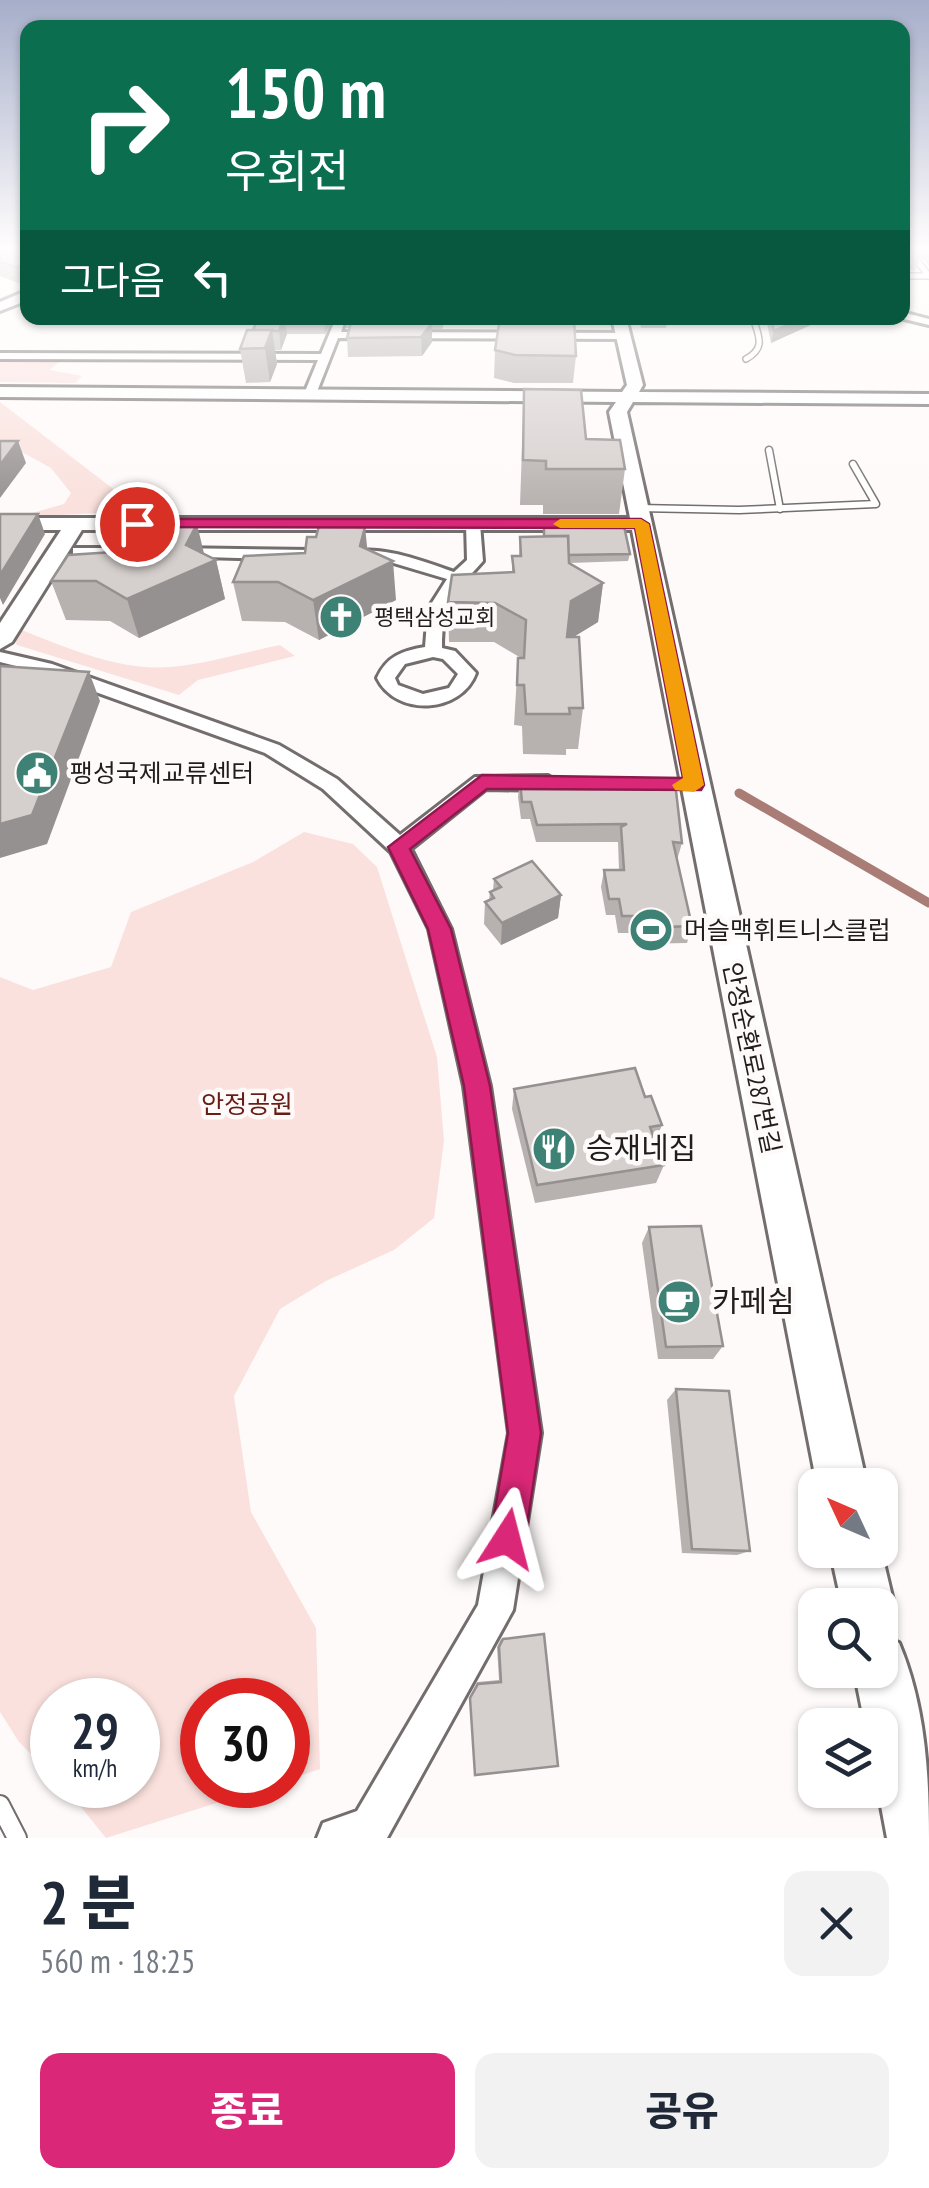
<!DOCTYPE html>
<html lang="ko">
<meta charset="utf-8">
<style>
:root{--surface:#fff;--page:#f2f2f3;--text:#1f2937;--muted:#747a83;--accent:#db2777}
body{margin:0;font-family:"PT Sans Narrow","Noto Sans KR",sans-serif;background:var(--page);color:var(--text);height:100vh;display:flex;flex-direction:column;font-size:38px;white-space:nowrap}
*{box-sizing:border-box;margin:0}
p{font-size:32px;color:var(--muted)}
.icon{flex:none;width:55px;height:55px;fill:none;stroke:currentColor;stroke-width:2;stroke-linecap:round;stroke-linejoin:round}
.map{position:relative;height:1838px;overflow:hidden}
.panel{display:flex;flex-direction:column;background:var(--surface);flex:1}
.panel>*{flex:none}
.banner{position:absolute;left:20px;top:20px;width:890px;height:305px;border-radius:20px;box-shadow:0 2px 8px #0004;background:#0b6e4f;color:#fff;overflow:hidden}
.needle{width:65px;rotate:314deg}
.fabs{position:absolute;left:798px;top:1468px;display:grid;gap:20px}
.fabs a{display:grid;place-items:center;width:100px;height:100px;border-radius:20px;background:var(--surface);box-shadow:0 2px 8px #0004;font-size:50px}
.speed{position:absolute;left:30px;top:1678px;display:flex;gap:20px;font-size:50px;font-weight:700;text-align:center}
.speed>*{display:grid;place-content:center;width:130px;height:130px;border-radius:50%;background:var(--surface);box-shadow:0 2px 8px #0004;line-height:1}
.speed small{font-size:25px;font-weight:400}
.speed .limit{border:15px solid #d22;background:#fff;color:#111}
.pin{position:absolute;display:grid;place-items:center;width:85px;height:85px;color:#fff;margin:-42px;border:5px solid #fff;border-radius:50%;box-shadow:0 2px 10px #0007}
.me{position:absolute;width:110px;margin:-55px;rotate:9deg;stroke-linejoin:round;filter:drop-shadow(0 0 8px #0008)}
.turn{display:flex;align-items:center;gap:35px;height:210px;padding:0 40px;font-size:45px}
.turn .icon{width:130px;height:130px;stroke-width:2.5}
.turn b{display:block;font-size:70px;line-height:85px}
.then{display:flex;align-items:center;height:95px;padding:0 40px;background:#0003;gap:20px;font-size:38px}
.round{display:grid;place-items:center;flex:none;width:105px;height:105px;border-radius:20px;background:var(--page)}
.headline{display:flex;align-items:center;justify-content:space-between;height:170px;padding:0 40px}
h1{font-size:60px;font-weight:800;line-height:75px}
.action{display:flex;gap:20px;margin-top:auto;padding:20px 40px}
.action a{flex:1;height:115px;border-radius:20px;background:var(--accent);color:#fff;font-size:40px;font-weight:800;line-height:115px;text-align:center}
.action a+a{background:var(--page);color:var(--text)}
.map>svg:first-child{display:block}
.green{fill:#fae1dd}
.lines{fill:none;stroke-linecap:round;stroke-linejoin:round}
.stream{stroke:#a97c75;stroke-width:9}
.lane-far2-casing{stroke:#736e6d;stroke-width:8}
.lane-far1-casing{stroke:#736e6d;stroke-width:9}
.lane-casing{stroke:#736e6d;stroke-width:22}
.street-casing{stroke:#736e6d;stroke-width:6}
.secondary-casing{stroke:#736e6d;stroke-width:6}
.lane-far2{stroke:#fff;stroke-width:5}
.lane-far1{stroke:#fff;stroke-width:6}
.lane{stroke:#fff;stroke-width:18}
.street{fill:#fff;fill-rule:evenodd}
.secondary{fill:#fff;fill-rule:evenodd}
.wall{fill:#b7b2b0}
.shaded-wall{fill:#959190}
.building{fill:#d5cfcd;stroke:#959190;stroke-width:2.5}
.route{fill:#db2777;stroke:#8e194d;stroke-width:2.5}
.slow{fill:#f59e0b}
.labels{text-anchor:middle;stroke-width:9;stroke-linejoin:round;paint-order:stroke}
.far-poi-label{font-size:22px;fill:#201e1d;stroke:#fffafa;text-anchor:start}
.poi-label{font-size:25px;fill:#201e1d;stroke:#fffafa;text-anchor:start}
.street-label{font-size:25px;fill:#201e1d;stroke:#fffafa}
.park-label{font-size:25px;fill:#671e16;stroke:#fffafa}
.near-poi-label{font-size:30px;fill:#201e1d;stroke:#fffafa;text-anchor:start}
</style>
<div class="map">
<svg width="929" height="1838" viewBox="0 0 929 1838">
<rect width="100%" height="100%" fill="#fffafa"/>
<!-- green -->
<g class="green">
<polygon points="64,358 49,370 82,376 75,383 0,382 0,359"/>
<polygon points="0,402 142,511 18,517 64,504 71,493 51,468 0,440"/>
<path d="M19,629C68,648 118,671 171,667C207,664 245,652 280,645L295,656L198,680L179,695L17,645L14,640Z"/>
<polygon points="304,832 353,844 377,867 437,1057 444,1141 434,1218 394,1250 326,1281 280,1309 234,1396 251,1512 316,1628 320,1769 288,1780 288,1700 202,1700 202,1785 273,1785 106,1838 63,1785 138,1785 138,1700 52,1700 52,1775 19,1742 0,1712 0,977 33,990 111,967 131,912 253,862"/>
</g>
<g class="lines">
<!-- stream -->
<polyline class="stream" points="739,793 929,903"/>
<defs>
<g id="lane-far2">
<polyline points="902,251 909,250 929,276"/>
<polyline points="902,276 929,276"/>
<path d="M746,359C766,348 759,337 753,318"/>
</g>
<g id="lane-far1">
<polyline points="769,450 780,509"/>
<polyline points="638,508 739,510 876,504 853,464"/>
</g>
<polyline id="lane" points="0,1805 17,1838"/>
<g id="street">
<polygon points="902,312 929,319 929,325 900,318"/>
<polygon points="336,318 346,318 341,332 624,333 629,336 624,339 338,338 316,394 310,398 304,394 318,360 0,359 0,353 321,354"/>
<path d="M473,520L480,524L483,561C453,595 442,600 442,648L455,651L476,673C461,714 396,717 377,678C387,656 402,651 425,647L428,609L447,579L390,562L353,561L345,556C370,540 428,563 454,572L467,560L466,524ZM433,657L443,659L458,674L449,688L423,694L398,685L395,678L405,664Z"/>
<polygon points="73,548 131,548 139,553 131,558 78,556 73,554"/>
<polygon points="173,548 311,550 319,555 311,560 168,556 165,553"/>
<polygon points="0,652 52,664 279,745 337,779 400,835 475,777 548,776 558,783 548,790 486,789 411,849 451,929 490,1086 541,1433 513,1610 387,1838 317,1838 323,1823 357,1811 478,1605 509,1433 464,1086 429,929 391,852 323,789 265,753 40,672 0,662"/>
</g>
<g id="secondary">
<polygon points="28,290 28,300 0,311 0,302"/>
<polygon points="612,318 626,318 643,385 639,392 929,394 929,404 633,402 627,412 867,1485 817,1485 632,530 82,530 12,642 0,649 0,623 61,530 0,530 0,518 630,518 609,412 616,402 0,397 0,387 622,392 627,385"/>
<polygon points="880,1546 894,1605 887,1624 880,1626 880,1605 842,1605 830,1550 880,1550"/>
<path d="M880,1635L899,1643C925,1705 929,1771 929,1838H887L878,1790L880,1725H865L854,1670H880Z"/>
</g>
</defs>
<!-- lane-far2 casing -->
<use href="#lane-far2" class="lane-far2-casing"/>
<!-- lane-far1 casing -->
<use href="#lane-far1" class="lane-far1-casing"/>
<!-- lane casing -->
<use href="#lane" class="lane-casing"/>
<!-- street casing -->
<use href="#street" class="street-casing"/>
<!-- secondary casing -->
<use href="#secondary" class="secondary-casing"/>
<!-- lane-far2 -->
<use href="#lane-far2" class="lane-far2"/>
<!-- lane-far1 -->
<use href="#lane-far1" class="lane-far1"/>
<!-- lane -->
<use href="#lane" class="lane"/>
<!-- street -->
<use href="#street" class="street"/>
<!-- secondary -->
<use href="#secondary" class="secondary"/>
</g>
<!-- wall -->
<g class="wall">
<polygon points="0,250 28,250 21,284 0,276"/>
<polygon points="902,250 929,250 929,266 921,257 916,270 902,270"/>
<polygon points="258,318 334,318 325,334 287,334 281,350 275,350 277,364 270,382 246,383 240,349 253,330"/>
<polygon points="345,318 447,318 442,329 432,329 432,342 422,356 348,357 347,338 349,328 346,328"/>
<polygon points="638,318 668,318 666,328 641,328"/>
<polygon points="766,318 826,318 771,343"/>
<polygon points="495,350 576,356 573,383 514,383 494,378"/>
<polygon points="524,389 625,469 619,514 543,514 543,505 520,505"/>
<polygon points="520,537 630,554 628,561 569,563 603,583 598,622 573,637 583,708 578,749 566,749 566,755 523,754 522,726 514,725 518,658 521,658 494,642 449,642 448,602 512,572 512,556 519,556"/>
<polygon points="367,550 396,600 319,640 285,622 242,621 233,582"/>
<polygon points="204,554 216,560 225,599 139,638 110,621 66,620 51,581"/>
<polygon points="520,780 682,843 677,860 692,926 687,943 635,944 633,933 618,933 615,915 606,915 601,887 604,870 619,870 618,842 536,842 530,819 521,819 518,797"/>
<polygon points="494,879 561,895 558,918 501,945 484,924 485,902 489,900 490,892 493,890"/>
<polygon points="514,1089 645,1097 662,1125 655,1142 664,1165 656,1183 535,1203 512,1109"/>
<polygon points="649,1227 723,1346 713,1359 658,1359 642,1243"/>
<polygon points="676,1389 750,1551 737,1555 682,1553 667,1400"/>
<polygon points="544,1634 475,1775 470,1696 477,1682 499,1680 497,1647 501,1639"/>
</g>
<!-- shaded-wall -->
<g class="shaded-wall">
<polygon points="28,264 28,282 21,284 16,267"/>
<polygon points="284,318 287,334 281,350 279,331"/>
<polygon points="324,318 334,318 325,334"/>
<polygon points="804,318 826,318 771,343 774,331"/>
<polygon points="432,323 432,342 422,356 421,337"/>
<polygon points="272,330 277,364 270,382 265,348"/>
<polygon points="18,441 26,463 0,498 0,465"/>
<polygon points="38,514 45,534 3,605 0,598 0,575"/>
<polygon points="197,524 206,562 216,560 225,599 139,638 127,599 186,545"/>
<polygon points="365,527 369,565 393,561 396,600 319,640 313,600 360,546"/>
<polygon points="603,583 598,622 567,641 571,601"/>
<polygon points="89,672 100,701 47,844 0,858 0,824"/>
<polygon points="561,895 558,918 501,945 502,923"/>
</g>
<!-- building -->
<g class="building">
<polygon points="0,250 28,250 28,264 16,267 0,262"/>
<polygon points="258,318 284,318 279,331 253,330"/>
<polygon points="500,318 574,318 576,356 515,355 495,350"/>
<polygon points="771,318 804,318 774,331"/>
<polygon points="351,323 432,323 421,337 347,338"/>
<polygon points="247,330 272,330 265,348 240,349"/>
<polygon points="524,389 581,390 586,439 620,440 625,469 546,469 546,461 523,460"/>
<polygon points="0,441 18,441 0,465"/>
<polygon points="0,514 38,514 0,575"/>
<polygon points="151,523 197,524 186,545 216,560 127,599 96,581 51,581 68,555 129,551 136,536 144,536"/>
<polygon points="319,526 365,527 360,546 393,561 313,600 278,582 233,582 244,556 305,553 307,537 316,537"/>
<polygon points="544,526 624,526 630,554 568,555 568,536 544,536"/>
<polygon points="568,536 569,563 603,583 571,601 567,637 579,637 583,708 569,708 570,714 526,714 524,685 517,685 518,658 524,658 526,620 495,603 448,602 452,575 514,572 512,556 521,556 520,537"/>
<polygon points="0,666 89,672 32,815 0,824"/>
<polygon points="520,780 675,782 682,843 673,842 692,926 639,928 637,916 622,916 619,899 609,899 604,870 624,870 621,827 627,824 537,825 531,802 522,802"/>
<polygon points="532,861 561,895 502,923 485,902 494,898 490,892 501,887 494,879"/>
<polygon points="635,1068 645,1097 651,1096 662,1125 650,1127 664,1165 537,1185 514,1089"/>
<polygon points="701,1226 723,1346 666,1347 649,1227"/>
<polygon points="676,1389 729,1391 750,1551 692,1549"/>
<polygon points="544,1634 558,1766 475,1775 470,1698 478,1684 501,1682 499,1647 503,1639"/>
</g>
<!-- sky -->
<linearGradient id="sky" x2="0" y2="1"><stop stop-color="#a6aec9"/><stop offset="0.49" stop-color="#fffdfd"/><stop offset="1" stop-color="#fffdfd" stop-opacity="0"/></linearGradient>
<rect width="929" height="507" fill="url(#sky)"/>
<!-- route -->
<polygon class="route" points="137,519 641,519 649,524 704,785 701,790 487,789 410,849 451,929 490,1086 541,1433 525,1539 520,1552 507,1557 495,1552 490,1539 508,1433 464,1086 428,929 388,847 482,775 683,778 635,528 132,527 130,524"/>
<!-- slow -->
<polygon class="slow" points="641,519 649,524 704,785 694,792 675,790 672,785 683,778 635,528 560,528 553,524 560,519"/>
<!-- icons -->
<defs>
<symbol id="church-disc" viewBox="-11 -11 22 22"><circle r="9.5" fill="#3e8275" stroke="#fffafa"/><path d="M-1.2-6h2.4v3.5h3.3v2.4h-3.3V6h-2.4V-.1h-3.3v-2.4h3.3Z" fill="#fff"/></symbol>
<symbol id="civic-disc" viewBox="-11 -11 22 22"><circle r="9.5" fill="#3e8275" stroke="#fffafa"/><path d="M-.6-6.5H3V-4.5H.6V-3L4-1V1h2V6H-6V1h2V-1L-.6-3ZM-1.2 2.5V6h2.4V2.5Z" fill="#fff"/></symbol>
<symbol id="stadium-disc" viewBox="-11 -11 22 22"><circle r="9.5" fill="#3e8275" stroke="#fffafa"/><path d="M0-5a6.5 5 0 1 0 0 10a6.5 5 0 1 0 0-10ZM-3.5-1.8h7v3.6h-7Z" fill="#fff"/></symbol>
<symbol id="restaurant-disc" viewBox="-11 -11 22 22"><circle r="9.5" fill="#3e8275" stroke="#fffafa"/><path d="M-5-6h1v4h1v-4h1v4h1v-4h1v5L-1.5 .5V6h-2V.5L-5-1ZM5-6V6H3V1.5H1.5Q1.5-4 5-6Z" fill="#fff"/></symbol>
<symbol id="cafe-disc" viewBox="-11 -11 22 22"><circle r="9.5" fill="#3e8275" stroke="#fffafa"/><path d="M-5.5-4.5H6V0H3Q3 3.5 0 3.5H-2.5Q-5.5 3.5-5.5 0ZM3-3.2v2h1.7v-2ZM-6 4.5H4V6H-6Z" fill="#fff"/></symbol>
</defs>
<g fill-rule="evenodd">
<use href="#church-disc" x="316" y="592" width="50" height="50"/>
<use href="#civic-disc" x="12" y="748" width="50" height="50"/>
<use href="#stadium-disc" x="626" y="905" width="50" height="50"/>
<use href="#restaurant-disc" x="529" y="1124" width="50" height="50"/>
<use href="#cafe-disc" x="654" y="1277" width="50" height="50"/>
</g>
<g class="labels">
<!-- far-poi labels -->
<g class="far-poi-label">
<text x="374" y="625">평택삼성교회</text>
</g>
<!-- poi labels -->
<g class="poi-label">
<text x="70" y="782">팽성국제교류센터</text>
<text x="684" y="939">머슬맥휘트니스클럽</text>
</g>
<!-- street labels -->
<g class="street-label">
<text transform="translate(752 1058) rotate(78)" y="9">안정순환로287번길</text>
</g>
<!-- park labels -->
<g class="park-label">
<text x="247" y="1113">안정공원</text>
</g>
<!-- near-poi labels -->
<g class="near-poi-label">
<text x="586" y="1159">승재네집</text>
<text x="712" y="1312">카페쉼</text>
</g>
</g>
</svg>
<div class="fabs">
<a><svg class="needle" viewBox="-14 -14 28 28"><path d="M0-13l5 13h-10z" fill="#e53935"/><path d="M0 13l5-13h-10z" fill="#747a83"/></svg></a>
<a><svg class="icon" aria-label="search" viewBox="0 0 24 24"><circle cx="10" cy="10" r="6"/><path d="M15 15l6 6"/></svg></a>
<a><svg class="icon" aria-label="layers" viewBox="0 0 24 24"><path d="M12 4l9 5-9 5-9-5zM3 14l9 5 9-5"/></svg></a>
</div>
<div class="speed"><div>29<small>km/h</small></div><div class="limit">30</div></div>
<div class="pin" style="left:137px;top:524px;background:#d93025"><svg class="icon" aria-label="arrive" viewBox="0 0 24 24"><path d="M6 21V4h12l-3 4 3 4H6"/></svg></div>
<svg class="me" style="left:507px;top:1539px" viewBox="-20 -20 40 40"><path d="M0-17L14 15 0 8-14 15z" fill="#db2777" stroke="#fff" stroke-width="4"/></svg>
<div class="banner">
<div class="turn"><svg class="icon" aria-label="right" viewBox="0 0 24 24"><path d="M7 20v-9h11M14 6l5 5-5 5"/></svg><div><b>150 m</b>우회전</div></div>
<div class="then">그다음<svg class="icon" aria-label="left" viewBox="0 0 24 24"><path d="M17 20v-9H6M10 6l-5 5 5 5"/></svg></div>
</div>
</div>
<section class="panel">
<div class="headline"><div><h1>2 분</h1><p>560 m · 18:25</p></div><a class="round"><svg class="icon" aria-label="close" viewBox="0 0 24 24"><path d="M6 6l12 12M18 6L6 18"/></svg></a></div>
<div class="action"><a>종료</a><a>공유</a></div>
</section>
